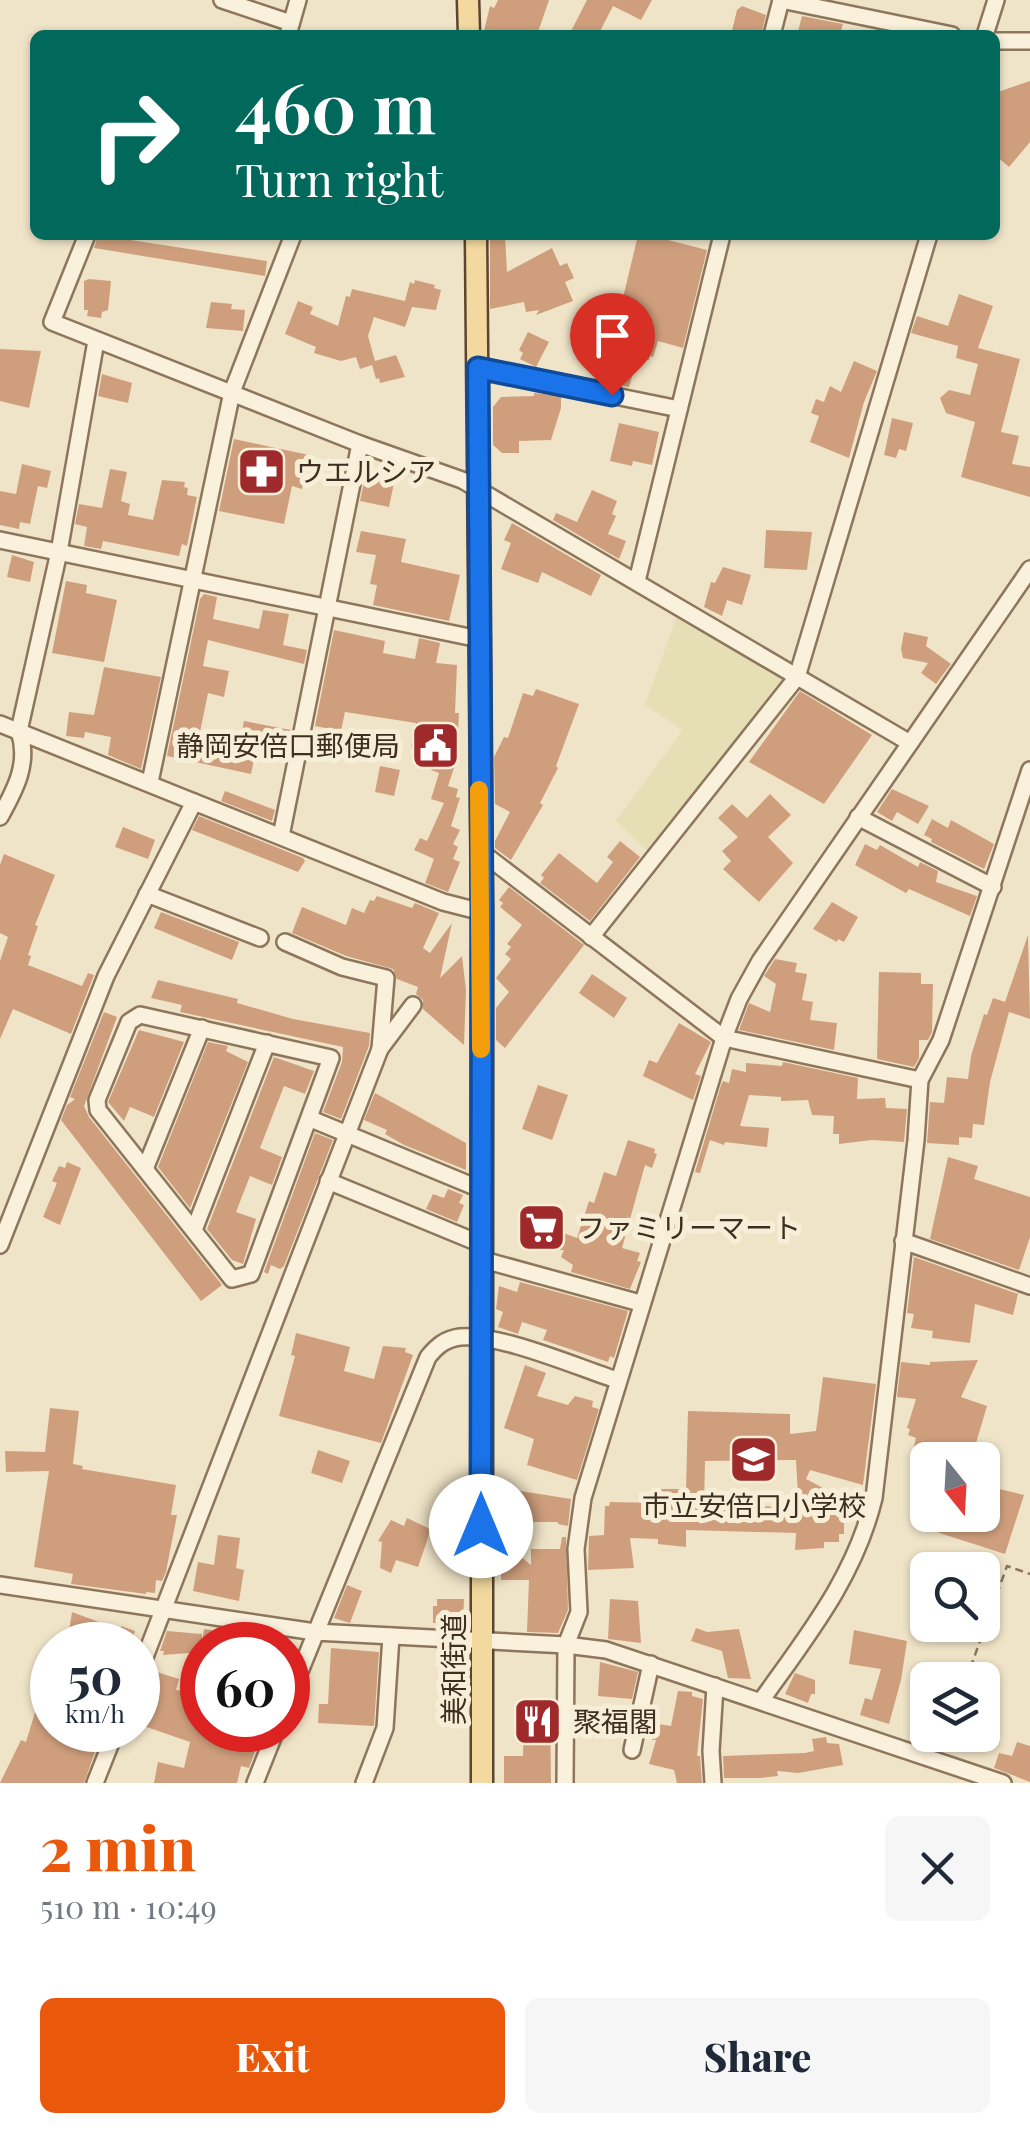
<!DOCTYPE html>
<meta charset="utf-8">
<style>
:root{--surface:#fff;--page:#f6f6f7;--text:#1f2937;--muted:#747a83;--accent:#ea580c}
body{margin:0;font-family:"Playfair Display","Noto Sans JP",serif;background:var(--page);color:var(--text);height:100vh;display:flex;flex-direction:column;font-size:38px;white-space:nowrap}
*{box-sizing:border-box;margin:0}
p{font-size:32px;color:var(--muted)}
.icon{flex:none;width:55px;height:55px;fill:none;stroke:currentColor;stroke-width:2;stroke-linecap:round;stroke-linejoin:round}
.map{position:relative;height:1783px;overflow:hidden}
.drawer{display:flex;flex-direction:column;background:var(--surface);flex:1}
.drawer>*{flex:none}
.top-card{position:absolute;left:30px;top:30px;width:970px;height:210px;border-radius:15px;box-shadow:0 2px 8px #0004;background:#00695c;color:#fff;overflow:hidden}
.needle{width:65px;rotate:162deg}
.fabs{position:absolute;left:910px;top:1442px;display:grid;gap:20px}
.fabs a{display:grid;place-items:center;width:90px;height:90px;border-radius:15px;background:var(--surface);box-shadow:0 2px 8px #0004;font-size:50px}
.speed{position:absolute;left:30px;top:1622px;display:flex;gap:20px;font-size:50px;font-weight:700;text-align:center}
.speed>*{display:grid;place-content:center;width:130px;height:130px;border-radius:50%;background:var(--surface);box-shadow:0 2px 8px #0004;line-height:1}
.speed small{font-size:25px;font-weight:400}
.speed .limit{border:15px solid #d22;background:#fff;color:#111}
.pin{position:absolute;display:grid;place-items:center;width:85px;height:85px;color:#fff;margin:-102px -42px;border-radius:50% 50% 50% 0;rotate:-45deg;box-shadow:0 0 10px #0007}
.pin .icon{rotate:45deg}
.me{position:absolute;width:110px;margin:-55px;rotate:0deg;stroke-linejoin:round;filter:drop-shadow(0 0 8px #0008)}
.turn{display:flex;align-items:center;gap:35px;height:210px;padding:0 40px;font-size:45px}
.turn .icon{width:130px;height:130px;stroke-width:2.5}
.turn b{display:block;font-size:70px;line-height:85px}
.round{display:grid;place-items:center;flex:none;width:105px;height:105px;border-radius:15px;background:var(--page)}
.head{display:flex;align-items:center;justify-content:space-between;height:170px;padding:0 40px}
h1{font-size:60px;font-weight:800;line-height:75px;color:var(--accent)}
.cta{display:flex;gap:20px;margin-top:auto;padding:20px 40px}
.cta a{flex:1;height:115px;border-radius:15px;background:var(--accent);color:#fff;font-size:40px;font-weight:800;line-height:115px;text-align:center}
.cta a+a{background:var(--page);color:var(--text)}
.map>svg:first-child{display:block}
.farmland{fill:#e6deb5}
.building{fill:#cf9f7d;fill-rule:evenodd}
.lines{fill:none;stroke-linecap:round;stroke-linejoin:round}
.minor-casing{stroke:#8d765c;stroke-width:20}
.major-casing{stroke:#5b4430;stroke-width:25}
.path{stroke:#8d765c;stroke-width:2.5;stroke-dasharray:8 5;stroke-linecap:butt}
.minor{stroke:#faf1dc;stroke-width:15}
.major{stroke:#f3d9a0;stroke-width:20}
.route-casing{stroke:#114b97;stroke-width:25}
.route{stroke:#1a73e8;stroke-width:18}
.slow{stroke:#f59e0b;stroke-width:18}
.labels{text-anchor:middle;stroke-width:10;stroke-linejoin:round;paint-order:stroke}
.poi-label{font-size:28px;fill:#3d2e20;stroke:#f7eed8;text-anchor:start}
.street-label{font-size:28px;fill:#3d2e20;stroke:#f7eed8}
</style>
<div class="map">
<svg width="1030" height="1783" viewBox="0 0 1030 1783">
<rect width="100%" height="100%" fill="#f0e4c8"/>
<!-- farmland -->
<polygon class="farmland" points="677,616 780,676 783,686 651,854 616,821 683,730 645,705"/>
<!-- building -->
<g class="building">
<polygon points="498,0 549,0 537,35 483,35 490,6 494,8"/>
<polygon points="587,0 652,0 641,20 613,6 598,35 569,35"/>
<polygon points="742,6 766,15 761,35 731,35 737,10"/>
<polygon points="802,16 843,24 840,35 797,35"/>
<polygon points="1030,81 1030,142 1009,167 995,155 995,93"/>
<polygon points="98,235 267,261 265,276 94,248"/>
<polygon points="490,235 505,235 507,272 552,248 560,266 567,263 574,278 565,282 573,301 536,315 539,310 526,312 524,302 490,309"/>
<polygon points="638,235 665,235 664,239 707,250 683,348 658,341 653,357 650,356 649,360 638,357 629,387 598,381 604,362 610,362 613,353 615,353 622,329 616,327"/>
<polygon points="89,279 111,281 108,310 102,312 101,318 87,316 88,310 84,310 84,281"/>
<polygon points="415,280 435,285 434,288 441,290 436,310 412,307 405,327 374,317 368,336 375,361 396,355 405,377 380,383 379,378 376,379 372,365 360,369 356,357 341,361 314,353 316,347 285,334 298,301 313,307 310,314 338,326 346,296 350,297 352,289 405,301 410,282 414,284"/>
<polygon points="959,294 993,306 978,348 1020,359 1001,432 1019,436 1012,464 1030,467 1030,497 961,477 975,422 946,413 940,398 949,390 970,395 978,364 956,358 958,346 911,333 917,316 948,326"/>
<polygon points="211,302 232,304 231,309 245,310 243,331 206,328"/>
<polygon points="528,332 549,342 536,367 520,359 523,353 519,350"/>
<polygon points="0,349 41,351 29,408 0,401"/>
<polygon points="854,361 877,371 864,402 849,458 810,442 819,416 811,413 816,399 824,402 830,386 841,392"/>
<polygon points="102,374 132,383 128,403 98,396"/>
<polygon points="534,393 561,396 561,408 551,440 519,441 519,453 502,453 493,445 493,407 501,397 534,396"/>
<polygon points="892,418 913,423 906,451 899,449 896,458 884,455"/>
<polygon points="619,423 659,432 652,465 633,461 632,466 610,461"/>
<polygon points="234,439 309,455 302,489 292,486 284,524 219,511"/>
<polygon points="22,464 51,471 47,488 38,486 30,524 20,522 19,529 0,525 0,491 16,494"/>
<polygon points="110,469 127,472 121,501 130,504 128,515 153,520 162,480 185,482 184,487 188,488 187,495 197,497 187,546 182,544 179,556 103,541 101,549 84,546 87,527 75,524 79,504 102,508"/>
<polygon points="365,477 394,483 389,507 360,501"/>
<polygon points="592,490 617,501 612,514 616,516 608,534 626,541 619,559 553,520 556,513 577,522"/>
<polygon points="512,523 601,575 591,596 542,572 538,583 501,569 511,543 504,540"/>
<polygon points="766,530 812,532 807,570 764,568"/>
<polygon points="361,531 406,539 401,562 460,575 449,621 373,605 377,585 370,584 376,555 356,552"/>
<polygon points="12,555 34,562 30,582 7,577"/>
<polygon points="723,567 751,575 742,605 727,600 722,616 704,607 711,582 715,583"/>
<polygon points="66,581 87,585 86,593 117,600 104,662 52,653"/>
<polygon points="204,594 217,597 213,619 259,629 263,610 289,614 283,645 307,650 304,664 208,640 203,666 229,671 224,697 208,693 198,742 230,748 233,734 241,736 244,721 291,730 286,755 256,750 251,774 167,756 200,599"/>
<polygon points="334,630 385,641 383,653 415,659 419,638 440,643 436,663 457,665 455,713 459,713 458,733 451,760 456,762 448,786 458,789 456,797 460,798 451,826 460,830 453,844 458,847 453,859 460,862 448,892 425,883 434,859 414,850 420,838 427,841 444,803 431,799 439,773 431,770 437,753 411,747 416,723 345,712 341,731 315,726"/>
<polygon points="904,632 928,637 926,646 951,664 936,684 921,673 928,663 903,658 901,649"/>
<polygon points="104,667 161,677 141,769 108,755 111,737 85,732 84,738 66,736 69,712 94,715"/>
<polygon points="536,689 579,704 556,766 558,768 540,803 543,805 511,860 495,848 495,841 510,812 495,804 494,757 504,737 508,738 523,693 533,696"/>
<polygon points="800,691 872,735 824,804 749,762"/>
<polygon points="380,766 400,770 394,796 375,792"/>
<polygon points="892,789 929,806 918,824 897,812 892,821 877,812"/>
<polygon points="225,791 275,810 272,821 221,801"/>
<polygon points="770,794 791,815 768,837 793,863 759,902 723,869 731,861 722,851 738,837 718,818 732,804 747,818"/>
<polygon points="199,816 303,858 305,861 298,872 192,830"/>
<polygon points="932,819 948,828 951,820 994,844 984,869 931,842 932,839 924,835"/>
<polygon points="123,827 155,840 148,859 115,847"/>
<polygon points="620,841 640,857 590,921 540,883 544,878 541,875 559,853 597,883 613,862 607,857"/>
<polygon points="865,844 877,850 880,845 918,867 920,862 938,871 936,882 977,896 970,916 909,889 906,893 855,865"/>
<polygon points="4,854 55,875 35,925 38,926 28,955 31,956 28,965 82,986 88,973 94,975 71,1034 13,1009 0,1039 0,961 8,937 0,933 0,865"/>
<polygon points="509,887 584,945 505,1048 496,1040 496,1008 509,992 496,978 511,959 505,954 511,947 507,944 522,925 500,907 503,903 499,900"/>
<polygon points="377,896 412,908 415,903 439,913 423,948 430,953 452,923 440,978 462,956 466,990 464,1045 423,1009 423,1000 416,994 418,987 397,979 393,969 346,956 292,933 302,907 346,925 352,908 364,913 370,900 374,901"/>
<polygon points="832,902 858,917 844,942 838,939 837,942 813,929"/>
<polygon points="161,912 239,942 232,960 154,928"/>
<polygon points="1028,935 1030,1019 1009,1012 990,1082 984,1125 973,1124 972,1138 959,1137 959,1145 927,1143 930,1102 944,1103 947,1077 968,1079 971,1056 984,1014 987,1015 993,998 1005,1002"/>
<polygon points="775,959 797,963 795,972 807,974 802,1000 813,1002 810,1020 837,1023 834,1050 739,1030 749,1003 770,1012 776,984 764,976"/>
<polygon points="879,972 921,973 921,984 933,984 932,1032 928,1040 919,1040 919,1058 914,1067 877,1059"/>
<polygon points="592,974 627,998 614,1018 579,993"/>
<polygon points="158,980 238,999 237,1003 293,1019 370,1033 369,1046 341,1119 323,1112 342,1062 343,1047 180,1012 182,1005 151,998"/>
<polygon points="104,1012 117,1017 84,1106 89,1117 222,1285 201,1301 61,1120 67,1105 75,1099 70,1097"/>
<polygon points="679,1023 711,1042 695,1074 701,1076 693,1100 643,1076 649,1060 657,1063"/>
<polygon points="139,1030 184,1042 154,1117 130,1107 124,1121 108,1102"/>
<polygon points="208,1042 228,1046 226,1051 248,1062 190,1208 158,1167"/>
<polygon points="274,1057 314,1071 305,1094 284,1086 260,1148 282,1157 272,1185 250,1176 236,1212 256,1219 243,1264 232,1260 207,1229"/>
<polygon points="783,1062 858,1078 857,1099 885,1098 886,1108 907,1109 904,1142 872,1140 839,1144 839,1134 833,1134 834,1116 812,1115 808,1100 781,1101 781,1097 749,1095 740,1126 769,1128 767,1147 725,1142 724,1145 710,1140 700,1173 695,1172 721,1085 723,1081 729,1083 732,1069 746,1072 746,1063 782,1066"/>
<polygon points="538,1085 568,1095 552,1140 522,1129"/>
<polygon points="375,1093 466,1143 466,1170 404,1145 385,1134 387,1130 364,1120"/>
<polygon points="315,1133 333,1140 284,1266 280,1269 271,1265 268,1274 264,1272"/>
<polygon points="628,1140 655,1149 654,1153 657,1154 652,1168 645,1165 622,1248 640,1253 637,1261 641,1262 630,1289 571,1272 573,1265 561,1257 564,1250 529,1251 528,1208 555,1207 555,1230 577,1238 589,1201 594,1203 604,1172 616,1176"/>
<polygon points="948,1157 978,1166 974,1179 1030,1197 1030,1237 1019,1270 930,1239"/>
<polygon points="67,1162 81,1168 60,1225 43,1217 57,1183 52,1181 59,1166 65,1168"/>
<polygon points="448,1189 463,1195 459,1203 464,1205 457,1222 426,1209 433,1194 444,1198"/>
<polygon points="914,1257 1018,1294 1013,1315 975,1304 970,1343 932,1338 933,1331 911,1328 914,1314 907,1313"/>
<polygon points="520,1282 628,1311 614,1358 610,1356 608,1362 543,1340 547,1330 522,1322 518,1334 498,1327 503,1312 496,1309 499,1286 517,1292"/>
<polygon points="296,1333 350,1347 344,1371 374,1379 383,1346 406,1348 405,1352 413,1355 381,1443 279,1416 295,1356 291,1355"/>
<polygon points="978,1360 961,1397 987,1406 971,1460 944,1460 949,1445 918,1451 914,1446 916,1438 908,1435 910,1429 907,1428 916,1399 897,1397 901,1362 930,1365 930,1362"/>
<polygon points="525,1365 546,1373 537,1396 568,1405 575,1396 593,1401 592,1407 599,1409 577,1480 527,1465 534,1439 504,1428"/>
<path d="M823,1377L876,1384L863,1485L810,1470L806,1479L829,1491L827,1508H844V1534H839V1542H824V1548L795,1550L796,1533L686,1530V1547L658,1544V1539L630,1538L634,1568L588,1570L589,1536L604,1535L605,1506H609L610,1502L658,1503L659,1489H686L688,1411L790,1414V1434L816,1431ZM796,1460L798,1495H791V1507L704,1505L705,1461Z"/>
<polygon points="50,1408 79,1411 73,1464 83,1466 82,1469 176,1485 171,1515 177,1515 171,1546 166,1572 162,1581 156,1580 155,1593 146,1592 146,1594 71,1584 73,1574 34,1567 49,1471 6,1472 5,1451 45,1452"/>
<polygon points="318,1450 350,1461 342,1483 311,1473"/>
<polygon points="987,1486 1024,1495 1005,1554 924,1528 928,1515 982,1515"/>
<polygon points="496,1487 571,1499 568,1526 558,1524 558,1522 529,1522 496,1517"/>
<polygon points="407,1518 430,1529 427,1541 418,1567 396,1560 391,1573 380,1568 382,1542 378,1541 391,1520 404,1526"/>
<polygon points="218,1535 240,1538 236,1568 244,1570 239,1601 193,1591 198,1562 214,1565"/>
<polygon points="562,1537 566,1537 568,1610 558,1633 527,1632 529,1580 501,1580 501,1541 531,1565 531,1549 560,1549"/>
<polygon points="347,1585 362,1591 350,1623 334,1618"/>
<polygon points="437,1599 464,1599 463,1623 433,1623 433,1606 437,1606"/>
<polygon points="610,1599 638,1601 641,1643 608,1639"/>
<polygon points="72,1612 120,1630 121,1626 135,1631 130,1645 67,1643"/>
<polygon points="696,1628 707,1632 739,1629 751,1679 728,1678 722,1651 691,1641"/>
<polygon points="204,1629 263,1637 263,1645 202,1645 202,1652 163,1655 164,1651 160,1651 167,1631 202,1634 202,1644"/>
<polygon points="854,1630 907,1641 901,1680 889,1724 860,1715 865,1698 872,1700 881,1669 849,1664"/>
<polygon points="331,1648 379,1652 374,1726 318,1723 319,1704 328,1704"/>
<polygon points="600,1662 638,1672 632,1699 598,1696"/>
<polygon points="157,1672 179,1679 176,1690 202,1692 202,1730 263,1730 249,1768 241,1766 237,1783 154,1783 158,1762 184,1768 190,1742 138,1724 138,1700 146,1704"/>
<polygon points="795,1673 815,1680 815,1694 811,1694 808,1703 785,1694"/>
<polygon points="678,1691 692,1692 692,1696 703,1699 697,1756 700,1756 702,1783 677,1783 674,1770 649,1764 656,1740 652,1740 655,1726 658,1724 671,1726"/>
<polygon points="524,1702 550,1702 551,1783 504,1783 504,1756 523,1756"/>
<polygon points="36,1709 52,1714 52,1730 86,1730 83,1747 96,1749 84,1783 0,1783 21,1740 26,1742"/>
<polygon points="826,1737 827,1743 839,1744 843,1765 798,1773 777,1771 778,1776 760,1778 724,1778 723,1756 805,1753 814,1751 812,1739"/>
<polygon points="1017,1742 1030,1746 1030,1782 994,1768 999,1753 1012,1756"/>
</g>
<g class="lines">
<defs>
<g id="minor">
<polyline points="222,0 291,23"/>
<polyline points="781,0 952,35"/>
<polyline points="288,35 298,0"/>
<polyline points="772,35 781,0"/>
<polyline points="985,35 996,0"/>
<polyline points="995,41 1030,41"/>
<polyline points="87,235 52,322 360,444 462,480 910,743"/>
<polyline points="478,368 679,409"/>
<polyline points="0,540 479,639"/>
<polyline points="637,581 722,235"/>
<polyline points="0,724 194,802"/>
<polyline points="150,782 232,392 293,235"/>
<path d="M0,817C15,790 30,763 19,731L59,552L96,341"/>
<polyline points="858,817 993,887"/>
<polyline points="281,836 360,444"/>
<polyline points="480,851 724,1038 920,1080"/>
<polyline points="147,894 260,938"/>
<polyline points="591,937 797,677 929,235"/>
<polyline points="285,942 342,967 386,978 380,1049"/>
<polygon points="140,1015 331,1058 251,1274 232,1279 98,1110 97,1100 129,1022"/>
<polyline points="311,1119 480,1189"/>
<polyline points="145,1169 202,1028"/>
<polyline points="328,1181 481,1244"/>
<polyline points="194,1230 267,1043"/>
<polyline points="903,1241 1030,1286"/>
<polyline points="0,1245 106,976 194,802 443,902 482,912"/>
<polyline points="480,1259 640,1303"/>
<polyline points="0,1585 315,1632 566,1645 606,1650 1003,1783"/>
<polyline points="138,1675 380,1049 413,1005"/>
<path d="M288,1701L428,1357C437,1346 445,1339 460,1337C498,1333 577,1367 617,1380"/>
<path d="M761,1701C807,1636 855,1577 874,1498L916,1140L920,1080L941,1040L1030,770"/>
<polyline points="632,1750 651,1664"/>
<polyline points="95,1783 116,1730"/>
<polyline points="255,1783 276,1730"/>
<polyline points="364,1783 385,1728 391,1636"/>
<polyline points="565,1783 566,1645 579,1612 576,1549 583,1498 724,1038 739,999 760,961 1030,569"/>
<polyline points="713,1783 711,1751 715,1686"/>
</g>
<g id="major">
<polyline points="468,0 469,35"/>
<polyline points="476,235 482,912 482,1783"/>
</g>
</defs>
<!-- minor casing -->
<use href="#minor" class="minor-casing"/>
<!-- major casing -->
<use href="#major" class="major-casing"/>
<!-- path -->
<polyline class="path" points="966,1680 1007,1566 1030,1574"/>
<!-- minor -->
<use href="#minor" class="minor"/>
<!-- major -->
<use href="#major" class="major"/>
</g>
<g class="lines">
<defs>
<polyline id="route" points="481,1526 482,912 478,368 612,395"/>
</defs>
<!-- route casing -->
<use href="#route" class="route-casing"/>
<!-- route -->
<use href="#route" class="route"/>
<!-- slow -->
<polyline class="slow" points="479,790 481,1049"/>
</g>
<!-- icons -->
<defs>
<symbol id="pharmacy-square" viewBox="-11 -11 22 22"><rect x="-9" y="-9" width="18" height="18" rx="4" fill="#9e2a2b" stroke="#f7eed8"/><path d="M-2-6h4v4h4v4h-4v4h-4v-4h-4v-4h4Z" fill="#fff"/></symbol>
<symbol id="civic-square" viewBox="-11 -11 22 22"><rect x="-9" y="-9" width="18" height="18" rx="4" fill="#9e2a2b" stroke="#f7eed8"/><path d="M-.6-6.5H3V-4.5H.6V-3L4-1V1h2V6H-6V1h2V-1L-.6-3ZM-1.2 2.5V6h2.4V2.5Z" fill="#fff"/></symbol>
<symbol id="supermarket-square" viewBox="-11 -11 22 22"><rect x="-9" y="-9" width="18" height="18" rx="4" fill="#9e2a2b" stroke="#f7eed8"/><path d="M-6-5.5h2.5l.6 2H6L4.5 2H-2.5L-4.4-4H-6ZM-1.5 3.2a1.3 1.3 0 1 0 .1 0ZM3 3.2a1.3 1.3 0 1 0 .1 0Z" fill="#fff"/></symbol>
<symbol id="school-square" viewBox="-11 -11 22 22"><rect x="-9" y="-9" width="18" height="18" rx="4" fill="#9e2a2b" stroke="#f7eed8"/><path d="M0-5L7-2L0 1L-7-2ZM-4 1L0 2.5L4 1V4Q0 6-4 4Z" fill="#fff"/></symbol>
<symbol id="restaurant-square" viewBox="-11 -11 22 22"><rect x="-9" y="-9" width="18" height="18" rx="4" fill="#9e2a2b" stroke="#f7eed8"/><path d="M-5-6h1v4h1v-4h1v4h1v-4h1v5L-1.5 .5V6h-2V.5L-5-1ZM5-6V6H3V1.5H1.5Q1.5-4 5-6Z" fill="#fff"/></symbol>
</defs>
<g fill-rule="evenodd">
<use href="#pharmacy-square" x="234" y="444" width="55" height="55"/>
<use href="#civic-square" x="408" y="718" width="55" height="55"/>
<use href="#supermarket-square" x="514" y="1200" width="55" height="55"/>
<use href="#school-square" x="726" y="1432" width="55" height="55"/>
<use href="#restaurant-square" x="510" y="1694" width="55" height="55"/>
</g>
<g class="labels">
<!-- poi labels -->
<g class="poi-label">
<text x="296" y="482">ウエルシア</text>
<text x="400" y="756" text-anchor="end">静岡安倍口郵便局</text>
<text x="577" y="1238">ファミリーマート</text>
<text x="754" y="1516" text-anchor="middle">市立安倍口小学校</text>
<text x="573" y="1732">聚福閣</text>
</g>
<!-- street labels -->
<g class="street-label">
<text transform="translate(454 1669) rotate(-90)" y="10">美和街道</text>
</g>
</g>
</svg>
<div class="fabs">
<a><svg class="needle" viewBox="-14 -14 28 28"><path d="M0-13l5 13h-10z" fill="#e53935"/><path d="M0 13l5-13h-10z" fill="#747a83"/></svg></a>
<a><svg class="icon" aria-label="search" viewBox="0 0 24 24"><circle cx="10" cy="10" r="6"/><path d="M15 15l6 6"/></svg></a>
<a><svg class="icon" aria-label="layers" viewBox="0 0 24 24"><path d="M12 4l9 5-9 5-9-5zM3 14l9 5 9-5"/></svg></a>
</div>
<div class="speed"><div>50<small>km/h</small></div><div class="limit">60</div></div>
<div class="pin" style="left:612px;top:395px;background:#d93025"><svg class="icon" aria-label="arrive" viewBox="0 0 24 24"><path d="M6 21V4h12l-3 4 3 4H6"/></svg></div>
<svg class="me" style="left:481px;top:1526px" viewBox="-20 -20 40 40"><circle r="19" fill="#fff"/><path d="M0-13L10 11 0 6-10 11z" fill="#1a73e8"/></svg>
<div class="top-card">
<div class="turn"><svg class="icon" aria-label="right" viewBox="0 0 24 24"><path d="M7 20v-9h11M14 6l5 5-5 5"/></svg><div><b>460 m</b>Turn right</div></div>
</div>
</div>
<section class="drawer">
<div class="head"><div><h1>2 min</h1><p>510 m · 10:49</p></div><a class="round"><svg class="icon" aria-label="close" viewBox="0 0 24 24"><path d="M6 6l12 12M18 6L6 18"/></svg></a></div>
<div class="cta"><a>Exit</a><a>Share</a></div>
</section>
